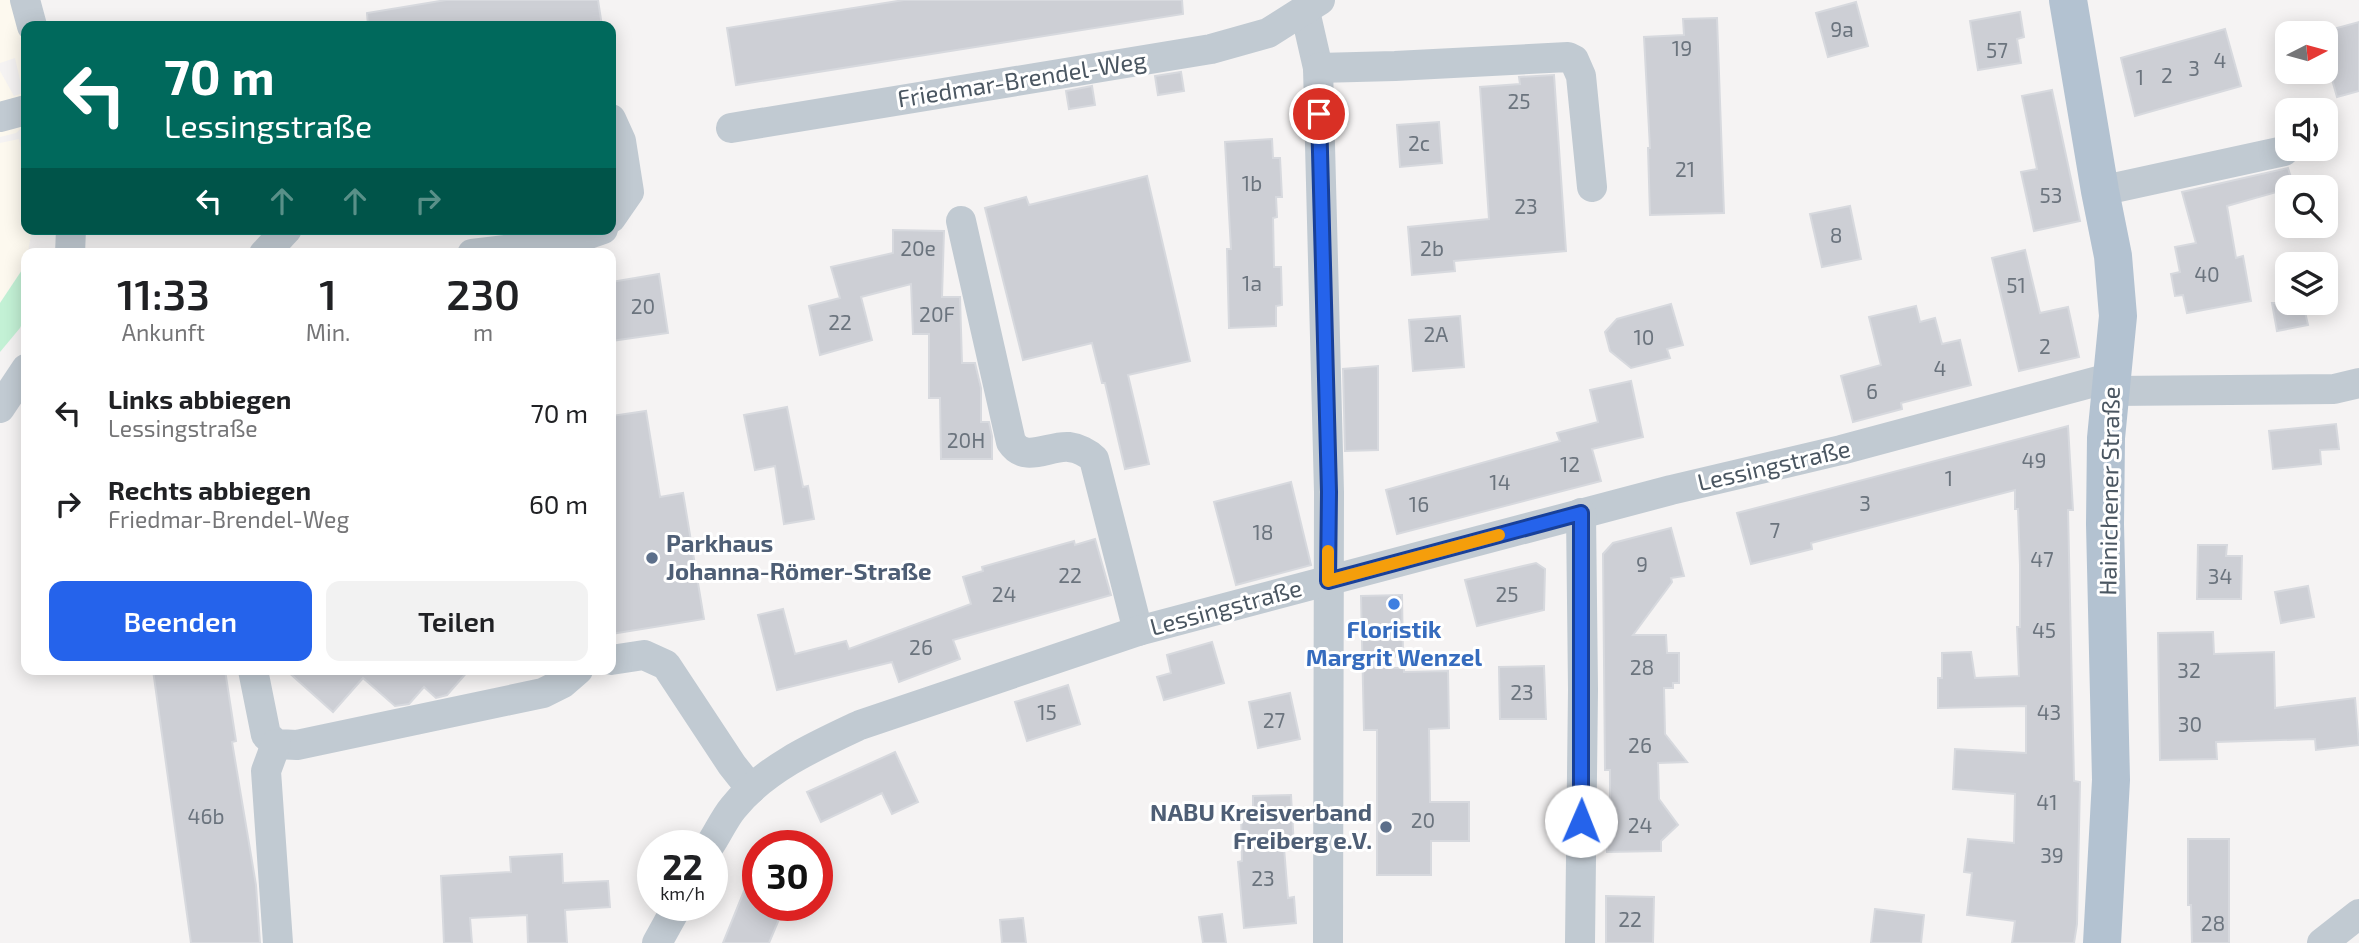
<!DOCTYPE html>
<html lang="de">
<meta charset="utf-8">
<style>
:root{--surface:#fff;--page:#f2f2f2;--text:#202124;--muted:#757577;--accent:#2563eb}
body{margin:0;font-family:"Exo 2",sans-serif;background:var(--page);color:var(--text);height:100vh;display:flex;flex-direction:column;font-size:26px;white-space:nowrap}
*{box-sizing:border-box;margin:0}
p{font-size:23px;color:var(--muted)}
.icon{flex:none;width:38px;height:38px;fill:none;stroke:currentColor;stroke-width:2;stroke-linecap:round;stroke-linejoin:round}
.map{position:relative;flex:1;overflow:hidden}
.details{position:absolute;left:21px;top:248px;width:595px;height:427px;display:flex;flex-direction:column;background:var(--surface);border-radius:14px;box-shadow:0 4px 18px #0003}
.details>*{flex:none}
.guide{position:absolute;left:21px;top:21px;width:595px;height:214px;border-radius:14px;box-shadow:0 4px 18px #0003;background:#00695c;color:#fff;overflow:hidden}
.needle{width:46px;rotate:84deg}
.buttons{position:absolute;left:2275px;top:21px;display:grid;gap:14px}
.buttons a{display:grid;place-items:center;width:63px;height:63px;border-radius:14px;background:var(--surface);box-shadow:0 4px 18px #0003;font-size:35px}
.speed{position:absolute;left:637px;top:830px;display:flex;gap:14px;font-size:35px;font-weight:700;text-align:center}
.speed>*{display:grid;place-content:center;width:91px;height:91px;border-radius:50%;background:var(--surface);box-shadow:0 4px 18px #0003;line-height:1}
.speed small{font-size:18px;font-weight:400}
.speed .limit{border:10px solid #d22;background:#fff;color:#111}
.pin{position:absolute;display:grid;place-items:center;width:60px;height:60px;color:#fff;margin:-30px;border:4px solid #fff;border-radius:50%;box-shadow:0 2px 7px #0007}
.me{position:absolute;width:77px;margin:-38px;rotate:1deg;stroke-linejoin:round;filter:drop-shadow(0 0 5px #0008)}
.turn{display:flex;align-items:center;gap:24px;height:147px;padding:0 28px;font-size:32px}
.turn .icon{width:91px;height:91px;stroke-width:2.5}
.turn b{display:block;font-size:49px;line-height:60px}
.lanes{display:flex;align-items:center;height:66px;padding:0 28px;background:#0003;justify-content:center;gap:35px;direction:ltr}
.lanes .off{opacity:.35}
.eta{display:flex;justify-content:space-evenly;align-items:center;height:119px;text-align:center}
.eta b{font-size:42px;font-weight:600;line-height:49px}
.action{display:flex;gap:14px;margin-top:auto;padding:14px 28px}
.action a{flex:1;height:80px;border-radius:14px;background:var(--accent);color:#fff;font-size:28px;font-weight:600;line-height:80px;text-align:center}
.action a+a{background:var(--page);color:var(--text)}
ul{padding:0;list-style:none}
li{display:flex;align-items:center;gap:21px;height:91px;padding:0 28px}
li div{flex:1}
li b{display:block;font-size:26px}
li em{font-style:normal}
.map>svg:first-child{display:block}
.commercial{fill:#fdf9ef}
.green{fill:#c3f1d5}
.building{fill:#cdcfd5;stroke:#d7d9de;stroke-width:2}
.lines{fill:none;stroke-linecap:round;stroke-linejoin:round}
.minor{stroke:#c1cad2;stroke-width:30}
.major{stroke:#b3c2d1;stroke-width:38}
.route-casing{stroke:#184099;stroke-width:18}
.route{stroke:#2563eb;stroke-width:12}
.slow{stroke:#f59e0b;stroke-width:12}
.service-dot{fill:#5c6f8a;stroke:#fff;stroke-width:2.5}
.shop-dot{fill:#3f7fe0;stroke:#fff;stroke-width:2.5}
.labels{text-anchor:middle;stroke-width:6;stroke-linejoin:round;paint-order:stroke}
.number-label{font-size:21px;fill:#6b747e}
.street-label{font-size:24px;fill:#4a5661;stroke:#fff}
.service-label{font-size:24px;font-weight:bold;fill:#4e5e75;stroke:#fff;text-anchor:start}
.shop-label{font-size:24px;font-weight:bold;fill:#366cbe;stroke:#fff}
</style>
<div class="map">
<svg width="2359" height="943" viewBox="0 0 2359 943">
<rect width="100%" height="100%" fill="#f5f3f3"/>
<!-- commercial -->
<g class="commercial">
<polygon points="0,0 25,0 26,26 26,124 16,133 0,137 0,71 14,96 23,93 15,58 0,63"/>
<polygon points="19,139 26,177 26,229 32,229 26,264 0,303 0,143"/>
</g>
<!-- green -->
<polygon class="green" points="26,264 26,315 20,328 0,352 0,303"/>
<!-- building -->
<g class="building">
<polygon points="446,0 598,0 602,26 368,26 367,13"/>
<polygon points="904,0 1182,0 1183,14 736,85 727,28"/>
<polygon points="1856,2 1868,46 1828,57 1816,13"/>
<polygon points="2020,12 2024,37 2017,39 2021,63 1978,70 1970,21"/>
<polygon points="1717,18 1724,213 1650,215 1648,148 1650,148 1644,37 1684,35 1683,19"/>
<polygon points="2359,22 2359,91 2337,97 2326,58 2326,31"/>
<polygon points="2225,29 2241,86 2135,116 2121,58"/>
<polygon points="1181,72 1184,91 1158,95 1155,76"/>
<polygon points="1554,75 1566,251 1454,261 1455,271 1412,275 1408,227 1489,219 1480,87 1520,84 1519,77"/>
<polygon points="1092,86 1095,105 1069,109 1066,91"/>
<polygon points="2052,90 2080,221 2034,231 2021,172 2037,169 2022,96"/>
<polygon points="1439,122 1442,163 1400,167 1397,125"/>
<polygon points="1272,139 1273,158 1280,158 1282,197 1276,197 1277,217 1273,218 1274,267 1281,267 1282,305 1276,306 1276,326 1229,328 1227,249 1231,249 1225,142"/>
<polygon points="2288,168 2294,187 2227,206 2236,258 2243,256 2251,301 2187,313 2183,295 2175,296 2171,274 2180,272 2175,247 2196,243 2182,192"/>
<polygon points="1147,176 1190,361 1128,375 1149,464 1125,469 1105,383 1102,383 1092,343 1023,360 985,208 1026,197 1029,205"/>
<polygon points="1850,206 1861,259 1822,267 1810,214"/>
<polygon points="893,230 944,231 942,297 960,297 962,363 975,363 981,388 981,422 989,422 992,436 992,459 941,459 940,398 929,398 929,334 913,334 911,284 861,297 872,340 820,355 809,306 840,298 831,267 893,253"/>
<polygon points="2025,250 2040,313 2068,307 2079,357 2019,371 1992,258"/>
<polygon points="659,274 668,333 611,341 611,282"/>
<polygon points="2272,303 2303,303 2308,325 2277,331"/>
<polygon points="1671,304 1683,345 1667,349 1670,358 1631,368 1610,351 1605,332 1617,319"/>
<polygon points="1916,306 1920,322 1935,318 1942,344 1960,340 1971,385 1901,403 1902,409 1853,422 1841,376 1881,365 1869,317"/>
<polygon points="1460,316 1464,367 1413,371 1409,320"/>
<polygon points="1378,366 1378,450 1345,451 1343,369"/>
<polygon points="1631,381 1643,437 1592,449 1601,481 1397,534 1386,490 1560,441 1557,433 1598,422 1590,390"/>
<polygon points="787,407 803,487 808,486 814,519 784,524 775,466 755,470 744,415"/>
<polygon points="646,411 660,497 683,493 704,619 611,634 611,416"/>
<polygon points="2336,424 2339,449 2320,450 2321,464 2273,469 2269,431"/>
<polygon points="2068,426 2073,510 2068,510 2074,781 2080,782 2077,924 2074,943 2012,943 2015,921 1967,915 1972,873 1964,872 1968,839 2014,843 2015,794 1953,789 1955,749 2026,753 2026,706 1938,708 1938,678 1942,678 1942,653 1971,652 1975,678 2019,676 2017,627 2020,627 2020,565 2018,509 2015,509 2015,490 1811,543 1812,549 1751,564 1737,513"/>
<polygon points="1291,482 1311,565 1236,585 1214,502"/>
<polygon points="1671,528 1684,576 1671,578 1672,582 1633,635 1666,635 1667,653 1679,653 1679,683 1673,683 1673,688 1664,688 1665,734 1687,762 1658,763 1659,799 1678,825 1661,841 1661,851 1607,852 1606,823 1610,823 1610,770 1605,770 1603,554 1613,543"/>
<polygon points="1095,539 1111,595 953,640 960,659 899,682 892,662 777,690 758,615 783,609 795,654 846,641 849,649 971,604 963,577 983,571 982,567 1074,541 1075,545"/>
<polygon points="2198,545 2227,545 2226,556 2242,556 2241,599 2197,599"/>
<polygon points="1536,563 1545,569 1544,610 1477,626 1465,580"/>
<polygon points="2308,586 2314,617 2281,623 2275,592"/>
<polygon points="1402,595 1403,655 1385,659 1386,668 1404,668 1404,672 1448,671 1449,728 1429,729 1430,802 1469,802 1469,841 1431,841 1431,875 1377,875 1377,730 1364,730 1361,596"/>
<polygon points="2213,632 2214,654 2274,652 2275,708 2355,698 2359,745 2316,750 2315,739 2216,742 2217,759 2160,760 2158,633"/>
<polygon points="1212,642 1224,683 1164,700 1157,677 1171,673 1167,655"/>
<polygon points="1544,666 1546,719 1500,719 1499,667"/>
<polygon points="153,670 225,670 236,741 232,742 256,885 260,943 191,943"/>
<polygon points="286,670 469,670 447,695 436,698 424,687 409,704 395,706 363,678 333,712"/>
<polygon points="1068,685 1080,724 1027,741 1015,702"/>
<polygon points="1290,693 1300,739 1258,748 1249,702"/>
<polygon points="895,752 918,802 892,814 882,793 821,822 807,792"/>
<polygon points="1291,795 1294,847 1284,848 1288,898 1294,897 1296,923 1244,928 1238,862 1242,861 1241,811 1253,811 1253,796"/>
<polygon points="2188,839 2229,839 2229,943 2192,943 2191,905 2188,905"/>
<polygon points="562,854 563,883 608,881 610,907 565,910 567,943 528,943 527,915 470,918 472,943 444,943 441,876 511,872 510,857"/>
<polygon points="757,859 758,905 785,905 769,943 723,943"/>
<polygon points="1606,896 1654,897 1653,943 1606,943"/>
<polygon points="1875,909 1924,915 1921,943 1871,943"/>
<polygon points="1222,914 1226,943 1203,943 1199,917"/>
<polygon points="1023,918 1026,943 1002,943 1000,920"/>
</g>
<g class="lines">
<!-- minor -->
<g class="minor">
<polyline points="25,0 32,26"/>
<polyline points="1305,11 1318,68 1321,183 1329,492 1328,943"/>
<polyline points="1318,68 1395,66 1568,57 1574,60 1581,76 1592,187"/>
<polyline points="0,117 26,110"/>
<polyline points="611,119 621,141 629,192 611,218"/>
<polyline points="731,128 1211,49 1268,33 1320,0"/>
<polyline points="2100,191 2284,151"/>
<path d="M961,221L1011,442C1025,464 1049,445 1069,447C1078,448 1088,453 1094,459L1138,631"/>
<polyline points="70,254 71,229"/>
<polyline points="264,254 287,229"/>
<polyline points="472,254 563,243 603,229"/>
<polyline points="2112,391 2334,389 2359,383"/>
<polyline points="0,408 26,369"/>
<polyline points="611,660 644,655 666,665 732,765 751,789"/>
<polyline points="253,670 266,735 276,744 297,745 543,693 563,683 578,670"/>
<polyline points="276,744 266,771 278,943"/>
<path d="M710,845C718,833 724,819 733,808C764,769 815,746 860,725L1138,631L1671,490L1841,450L2113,377"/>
<polyline points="657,943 678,905"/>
<polyline points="1580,943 1583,690 1581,513"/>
<polyline points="2322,943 2359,914"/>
</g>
<!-- major -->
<polyline class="major" points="2068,0 2100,191 2113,256 2118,316 2106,438 2105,524 2111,780 2102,943"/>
</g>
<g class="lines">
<defs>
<polyline id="route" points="1319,114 1329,492 1328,581 1581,513 1581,821"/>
</defs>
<!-- route casing -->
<use href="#route" class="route-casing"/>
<!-- route -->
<use href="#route" class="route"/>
<!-- slow -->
<polyline class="slow" points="1328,551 1328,581 1499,535"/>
</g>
<!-- markers -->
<g class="service-dot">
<circle cx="652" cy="558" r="7"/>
<circle cx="1386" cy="827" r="7"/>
</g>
<circle class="shop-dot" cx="1394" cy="604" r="7"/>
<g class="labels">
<!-- number labels -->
<g class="number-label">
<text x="1842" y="37">9a</text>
<text x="1682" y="56">19</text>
<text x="1997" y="58">57</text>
<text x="2220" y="68">4</text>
<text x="2194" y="76">3</text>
<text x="2167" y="83">2</text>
<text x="2140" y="85">1</text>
<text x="1519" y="109">25</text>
<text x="1419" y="151">2c</text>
<text x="1685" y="177">21</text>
<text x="1252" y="191">1b</text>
<text x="2051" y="203">53</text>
<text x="1526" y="214">23</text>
<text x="1836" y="243">8</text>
<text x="918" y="256">20e</text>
<text x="1432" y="256">2b</text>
<text x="2207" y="282">40</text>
<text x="1252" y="291">1a</text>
<text x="2016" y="293">51</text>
<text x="643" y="314">20</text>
<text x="937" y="322">20F</text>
<text x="840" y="330">22</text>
<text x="1436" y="342">2A</text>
<text x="1644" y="345">10</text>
<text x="2045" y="354">2</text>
<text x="1940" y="376">4</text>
<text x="1872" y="399">6</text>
<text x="966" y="448">20H</text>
<text x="2034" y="468">49</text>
<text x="1570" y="472">12</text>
<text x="1949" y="486">1</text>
<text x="1500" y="490">14</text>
<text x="1865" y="511">3</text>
<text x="1419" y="512">16</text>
<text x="1775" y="538">7</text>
<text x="1263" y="540">18</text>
<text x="2042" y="567">47</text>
<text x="1642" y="572">9</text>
<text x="1070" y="583">22</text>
<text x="2220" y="584">34</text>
<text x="1004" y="602">24</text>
<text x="1507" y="602">25</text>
<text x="2044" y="638">45</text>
<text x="921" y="655">26</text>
<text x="1642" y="675">28</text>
<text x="2189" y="678">32</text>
<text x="1522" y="700">23</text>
<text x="1047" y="720">15</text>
<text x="2049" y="720">43</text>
<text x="1274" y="728">27</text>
<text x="2190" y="732">30</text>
<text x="1640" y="753">26</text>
<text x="2047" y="810">41</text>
<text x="206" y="824">46b</text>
<text x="1423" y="828">20</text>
<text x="1640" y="833">24</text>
<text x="2052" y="863">39</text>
<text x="1263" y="886">23</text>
<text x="1630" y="927">22</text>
<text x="2213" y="931">28</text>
</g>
<!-- street labels -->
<g class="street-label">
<text transform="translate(1022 80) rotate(-9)" y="8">Friedmar-Brendel-Weg</text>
<text transform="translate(1774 466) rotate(-13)" y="8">Lessingstraße</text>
<text transform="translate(2110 491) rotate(-89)" y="8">Hainichener Straße</text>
<text transform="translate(1226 608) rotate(-15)" y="8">Lessingstraße</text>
</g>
<!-- service labels -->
<g class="service-label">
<text x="666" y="552">Parkhaus<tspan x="666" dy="28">Johanna-Römer-Straße</tspan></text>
<text x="1372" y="821" text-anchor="end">NABU Kreisverband<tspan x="1372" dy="28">Freiberg e.V.</tspan></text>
</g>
<!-- shop labels -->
<g class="shop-label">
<text x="1394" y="638">Floristik<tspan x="1394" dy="28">Margrit Wenzel</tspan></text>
</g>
</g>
</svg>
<div class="buttons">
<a><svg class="needle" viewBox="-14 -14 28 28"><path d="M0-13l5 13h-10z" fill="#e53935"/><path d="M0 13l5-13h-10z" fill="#757577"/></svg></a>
<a><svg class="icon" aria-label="sound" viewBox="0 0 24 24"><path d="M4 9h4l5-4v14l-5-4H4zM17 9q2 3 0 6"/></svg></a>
<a><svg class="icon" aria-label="search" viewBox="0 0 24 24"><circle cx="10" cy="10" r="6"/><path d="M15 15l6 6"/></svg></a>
<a><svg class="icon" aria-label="layers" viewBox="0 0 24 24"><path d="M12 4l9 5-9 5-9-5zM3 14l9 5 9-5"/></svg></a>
</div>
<div class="speed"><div>22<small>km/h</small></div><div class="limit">30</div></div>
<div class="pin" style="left:1319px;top:114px;background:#d93025"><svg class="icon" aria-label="arrive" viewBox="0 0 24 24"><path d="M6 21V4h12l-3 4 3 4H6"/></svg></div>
<svg class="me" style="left:1581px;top:821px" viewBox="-20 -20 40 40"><circle r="19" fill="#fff"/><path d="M0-13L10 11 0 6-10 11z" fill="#2563eb"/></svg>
<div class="guide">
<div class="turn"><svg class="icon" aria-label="left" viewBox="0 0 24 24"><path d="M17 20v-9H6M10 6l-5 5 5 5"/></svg><div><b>70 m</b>Lessingstraße</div></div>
<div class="lanes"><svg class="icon" aria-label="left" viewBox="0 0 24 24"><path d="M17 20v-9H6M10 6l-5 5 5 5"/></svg><svg class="icon off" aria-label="ahead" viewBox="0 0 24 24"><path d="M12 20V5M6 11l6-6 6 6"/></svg><svg class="icon off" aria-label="ahead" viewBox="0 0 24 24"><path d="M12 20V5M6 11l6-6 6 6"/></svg><svg class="icon off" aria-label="right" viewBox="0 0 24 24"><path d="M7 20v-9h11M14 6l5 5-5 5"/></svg></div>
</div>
<section class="details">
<div class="eta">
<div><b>11:33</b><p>Ankunft</p></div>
<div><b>1</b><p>Min.</p></div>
<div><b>230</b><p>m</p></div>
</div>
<ul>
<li><svg class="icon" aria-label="left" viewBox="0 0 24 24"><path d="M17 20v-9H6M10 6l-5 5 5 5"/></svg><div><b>Links abbiegen</b><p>Lessingstraße</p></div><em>70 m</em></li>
<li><svg class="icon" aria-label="right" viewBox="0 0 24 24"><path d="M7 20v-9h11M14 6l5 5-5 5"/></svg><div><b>Rechts abbiegen</b><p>Friedmar-Brendel-Weg</p></div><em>60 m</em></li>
</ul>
<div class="action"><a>Beenden</a><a>Teilen</a></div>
</section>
</div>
